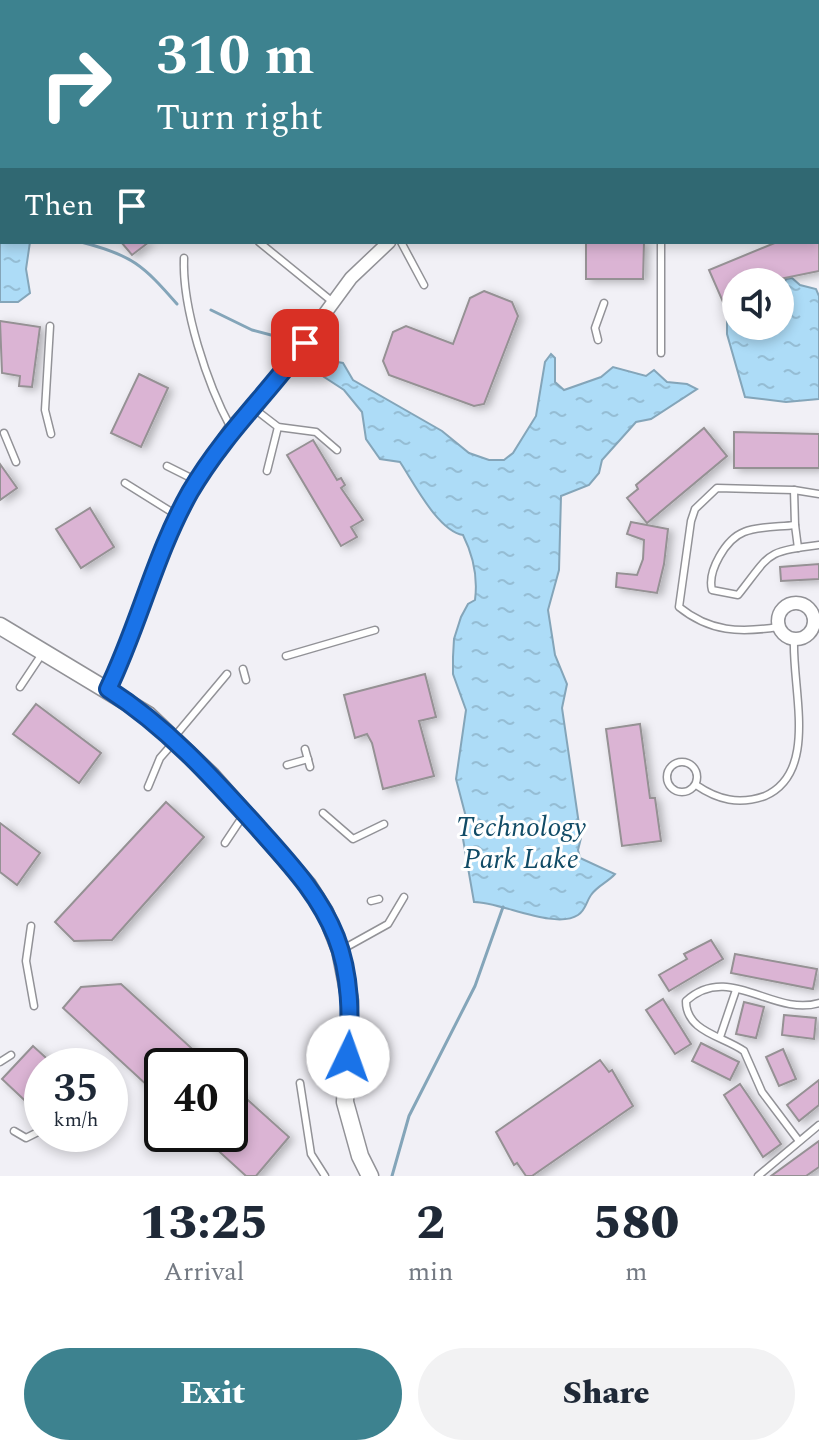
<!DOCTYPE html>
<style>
:root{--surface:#fff;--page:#f2f2f3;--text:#1f2937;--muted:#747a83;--accent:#3d828f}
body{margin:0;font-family:Spectral,serif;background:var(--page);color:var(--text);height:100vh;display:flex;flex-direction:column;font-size:30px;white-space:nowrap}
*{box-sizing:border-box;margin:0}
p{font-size:26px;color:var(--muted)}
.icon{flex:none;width:44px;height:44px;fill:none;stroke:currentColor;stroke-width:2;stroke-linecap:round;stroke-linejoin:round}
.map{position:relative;height:1176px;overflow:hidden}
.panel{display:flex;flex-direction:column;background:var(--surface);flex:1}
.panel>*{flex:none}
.hud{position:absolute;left:0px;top:0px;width:820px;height:244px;box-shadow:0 4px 12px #0003;background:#3d828f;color:#fff;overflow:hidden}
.buttons{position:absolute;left:722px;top:268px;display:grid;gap:16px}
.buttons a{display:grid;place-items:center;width:72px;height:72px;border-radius:50%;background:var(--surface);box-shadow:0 4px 12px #0003;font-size:40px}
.speed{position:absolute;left:24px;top:1048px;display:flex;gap:16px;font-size:40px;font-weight:700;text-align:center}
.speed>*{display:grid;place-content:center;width:104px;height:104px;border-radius:50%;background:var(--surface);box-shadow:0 4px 12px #0003;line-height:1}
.speed small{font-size:20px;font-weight:400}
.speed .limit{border:4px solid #111;border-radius:12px;background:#fff;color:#111}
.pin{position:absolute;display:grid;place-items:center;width:68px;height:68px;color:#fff;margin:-34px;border-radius:16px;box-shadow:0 4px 12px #0006}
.me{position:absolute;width:88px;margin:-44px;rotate:3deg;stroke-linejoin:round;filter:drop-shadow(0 0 6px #0008)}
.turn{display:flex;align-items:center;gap:28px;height:168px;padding:0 24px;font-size:36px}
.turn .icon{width:104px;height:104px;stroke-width:2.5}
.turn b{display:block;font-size:56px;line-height:68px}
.then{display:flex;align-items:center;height:76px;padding:0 24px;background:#0003;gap:16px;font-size:30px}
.eta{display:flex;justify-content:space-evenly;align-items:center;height:136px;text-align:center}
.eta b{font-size:48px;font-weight:800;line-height:56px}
.cta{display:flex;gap:16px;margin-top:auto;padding:16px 24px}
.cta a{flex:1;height:92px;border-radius:48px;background:var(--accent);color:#fff;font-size:32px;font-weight:800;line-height:92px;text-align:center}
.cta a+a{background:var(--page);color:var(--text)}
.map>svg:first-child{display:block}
.water{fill:url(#water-ripples);stroke:#84a5b9;stroke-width:2}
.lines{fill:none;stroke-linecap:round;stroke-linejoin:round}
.stream{stroke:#84a5b9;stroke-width:3}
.building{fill:#dbb4d4;stroke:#959194;stroke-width:2;filter:url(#shadow)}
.service-casing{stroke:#929297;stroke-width:9}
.minor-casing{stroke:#929297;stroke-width:15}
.tertiary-casing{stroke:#929297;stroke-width:19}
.service{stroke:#fff;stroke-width:6}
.minor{stroke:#fff;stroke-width:12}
.tertiary{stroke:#fff;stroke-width:16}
.route-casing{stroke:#114b97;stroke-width:20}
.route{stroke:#1a73e8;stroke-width:14}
.labels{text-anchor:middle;stroke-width:6;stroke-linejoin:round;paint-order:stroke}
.water-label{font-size:28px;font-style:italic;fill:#114b66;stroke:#fff}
</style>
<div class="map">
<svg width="819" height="1176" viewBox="0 0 819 1176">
<defs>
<pattern id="water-ripples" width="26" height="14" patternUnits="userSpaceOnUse" patternTransform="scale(2)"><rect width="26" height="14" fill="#addcf7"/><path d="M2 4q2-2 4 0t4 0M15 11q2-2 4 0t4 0" fill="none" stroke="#95bdd4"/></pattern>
<filter id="shadow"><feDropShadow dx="4.5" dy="2.5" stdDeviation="4" flood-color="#0004"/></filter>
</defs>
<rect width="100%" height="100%" fill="#f1f0f6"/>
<!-- water -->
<g class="water">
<polygon points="0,186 2,242 30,242 26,269 30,293 18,302 0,302"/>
<polygon points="792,278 800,285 816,289 819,296 819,399 786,402 745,397 727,334 727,317 736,312 736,326 780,326 780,296 786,279"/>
<path d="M551,354L555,358V382L564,390L601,377L613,367L646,376L654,370L667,382L687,384L697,389L651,419L636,422L602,460L599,473L589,485L561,496L559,570L548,610L555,655L567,684L562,708L581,838L578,850L580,858L615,874C608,882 597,886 591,895C586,902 586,910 578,915C555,930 501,902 474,902L463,839L467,821L456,779L466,710L453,674V657L454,639L461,617L468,604L475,600C478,577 473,555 463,535C438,531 414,483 400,462L380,459L366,439L362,412L344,390L315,371L316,366L332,361L343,363L353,380L442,431L469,453L489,460H504L513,453L536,416L545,362Z"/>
</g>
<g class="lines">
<!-- stream -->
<g class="stream">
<path d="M81,242C132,255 143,265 177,304"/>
<polyline points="211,310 252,330 286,339"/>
<polyline points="320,354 327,362"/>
<polyline points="392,1176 409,1116 475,986 503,907"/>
</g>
</g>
<!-- building -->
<g class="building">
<polygon points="121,242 149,242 132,255"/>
<polygon points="586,242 644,242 643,279 586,279"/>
<polygon points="777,242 819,242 819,271 765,282 736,282 736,296 723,302 709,270"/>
<polygon points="484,291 512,302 518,316 484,404 474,406 389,375 383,361 393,332 406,326 453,344 470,298"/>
<polygon points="0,321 40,327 32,387 19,386 20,376 2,373"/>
<polygon points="139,374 168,388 141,447 111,433"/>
<polygon points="704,428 727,456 647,523 627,498 638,489 636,485"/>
<polygon points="734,432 819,434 819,468 734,468"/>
<polygon points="313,440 337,480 341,478 345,485 341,488 363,520 351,527 357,537 341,546 287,455"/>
<polygon points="0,464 17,488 0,500"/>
<polygon points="90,508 114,547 81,568 56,529"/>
<polygon points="631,522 668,529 664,564 657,593 616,587 617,573 637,575 643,559 644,540 627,534"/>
<polygon points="819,564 819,579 781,581 780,567"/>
<polygon points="425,674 436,717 419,721 434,776 383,789 372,743 367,734 355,738 344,695"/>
<polygon points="36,704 101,753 79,783 13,734"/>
<polygon points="640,724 650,798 655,798 661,841 622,846 606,729"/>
<polygon points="166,802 204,837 112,940 74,941 55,922"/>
<polygon points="0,823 40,853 17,885 0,872"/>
<polygon points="711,940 723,959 669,991 659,975 687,959 684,954"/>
<polygon points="735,954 817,969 813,989 731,973"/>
<polygon points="121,984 211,1066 162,1066 162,1099 63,1008 81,987"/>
<polygon points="663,999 691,1044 675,1054 646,1010"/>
<polygon points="744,1002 764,1007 756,1038 736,1034"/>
<polygon points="784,1015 816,1018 814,1039 782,1035"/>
<polygon points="701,1043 739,1062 730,1080 692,1061"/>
<polygon points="33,1046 55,1066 42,1066 42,1103 35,1110 2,1079"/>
<polygon points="783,1049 796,1079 779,1086 766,1057"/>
<polygon points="600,1060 609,1072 612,1070 633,1106 532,1176 526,1176 517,1163 514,1165 496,1132"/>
<polygon points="819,1080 819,1105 799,1121 787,1105"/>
<polygon points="230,1084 289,1137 256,1176 246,1176 200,1134 230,1134"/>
<polygon points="740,1084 781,1144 763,1157 724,1095"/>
<polygon points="819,1141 819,1167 806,1176 771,1176"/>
</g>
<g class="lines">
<defs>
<g id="service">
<polyline points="443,0 443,2"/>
<polyline points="502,2 502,0"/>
<polyline points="818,176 819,178"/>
<polyline points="259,242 334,303"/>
<polyline points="401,242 424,285"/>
<polyline points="661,242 661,353"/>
<path d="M184,258C182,308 207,384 231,428"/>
<polyline points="50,326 45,410 51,434"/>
<polyline points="598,340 595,328 604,303"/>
<polyline points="252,407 278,427 316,432 337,450"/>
<polyline points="4,433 16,462"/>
<polyline points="167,466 197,481"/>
<polyline points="267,471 278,427"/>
<polyline points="125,483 178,516"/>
<path d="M794,490L795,525C780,527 758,526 744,532C726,539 707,571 712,590L738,595C772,552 764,552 819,545"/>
<polyline points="795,525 798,548"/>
<path d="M778,627C740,633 710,632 679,607L691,521L695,509L717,488L794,490L819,494"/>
<polyline points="286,656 375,630"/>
<polyline points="243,669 246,680"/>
<polyline points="20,687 42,654"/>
<polyline points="175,736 227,674"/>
<polyline points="305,749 310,767"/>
<circle cx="682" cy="777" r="15"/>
<polyline points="287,765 308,759"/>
<path d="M696,785C718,800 739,805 765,796C819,772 792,690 794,640"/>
<polyline points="148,787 160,758 174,742"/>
<polyline points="323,813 353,839 384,824"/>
<polyline points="225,843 243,816"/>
<polyline points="371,901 379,899"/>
<polyline points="31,926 26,961 34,1006"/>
<polyline points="343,949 388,924 404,897"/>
<polyline points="720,1037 736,990"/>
<polyline points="0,1062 11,1055"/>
<polyline points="300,1083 311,1154 325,1176"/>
<polyline points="14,1131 26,1138 42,1130"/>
<path d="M799,1141L762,1092L744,1051C723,1036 686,1032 686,1001C729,962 773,1017 819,1003"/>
<polyline points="758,1176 819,1125"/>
</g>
<g id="minor">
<polyline points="818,109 819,108"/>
<circle cx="796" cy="621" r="18"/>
<polyline points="108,689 178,516 210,460 231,428 274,383 351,278 389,242"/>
</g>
<polyline id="tertiary" points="0,626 148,715 212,776 308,885 325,912 340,950 350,1001 345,1102 360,1156 370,1176"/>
</defs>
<!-- service casing -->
<use href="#service" class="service-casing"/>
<!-- minor casing -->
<use href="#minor" class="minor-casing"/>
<!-- tertiary casing -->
<use href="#tertiary" class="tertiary-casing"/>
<!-- service -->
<use href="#service" class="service"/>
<!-- minor -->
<use href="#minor" class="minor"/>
<!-- tertiary -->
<use href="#tertiary" class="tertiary"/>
</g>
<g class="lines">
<defs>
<path id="route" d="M305,343C266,396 224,434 190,492C155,554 139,625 108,689C167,727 212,777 259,829C289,863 319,894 336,937C351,975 351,1018 348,1057"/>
</defs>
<!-- route casing -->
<use href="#route" class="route-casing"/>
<!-- route -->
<use href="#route" class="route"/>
</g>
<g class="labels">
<!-- water labels -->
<g class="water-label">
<text x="521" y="836">Technology<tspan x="521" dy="32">Park Lake</tspan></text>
</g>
</g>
</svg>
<div class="buttons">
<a><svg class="icon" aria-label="sound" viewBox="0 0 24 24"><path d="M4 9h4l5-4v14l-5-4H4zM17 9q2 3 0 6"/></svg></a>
</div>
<div class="speed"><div>35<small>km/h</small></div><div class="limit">40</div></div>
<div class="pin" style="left:305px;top:343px;background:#d93025"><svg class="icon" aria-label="arrive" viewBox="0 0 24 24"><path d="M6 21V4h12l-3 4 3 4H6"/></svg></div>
<svg class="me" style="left:348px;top:1057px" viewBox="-20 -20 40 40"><circle r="19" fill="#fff"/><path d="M0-13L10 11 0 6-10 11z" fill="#1a73e8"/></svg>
<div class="hud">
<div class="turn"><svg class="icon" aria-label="right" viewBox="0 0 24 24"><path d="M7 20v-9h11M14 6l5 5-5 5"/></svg><div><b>310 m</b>Turn right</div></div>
<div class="then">Then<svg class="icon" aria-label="arrive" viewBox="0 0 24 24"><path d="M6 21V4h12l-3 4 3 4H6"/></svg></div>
</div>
</div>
<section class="panel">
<div class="eta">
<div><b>13:25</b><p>Arrival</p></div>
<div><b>2</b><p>min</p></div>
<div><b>580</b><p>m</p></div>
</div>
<div class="cta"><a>Exit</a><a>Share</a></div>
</section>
